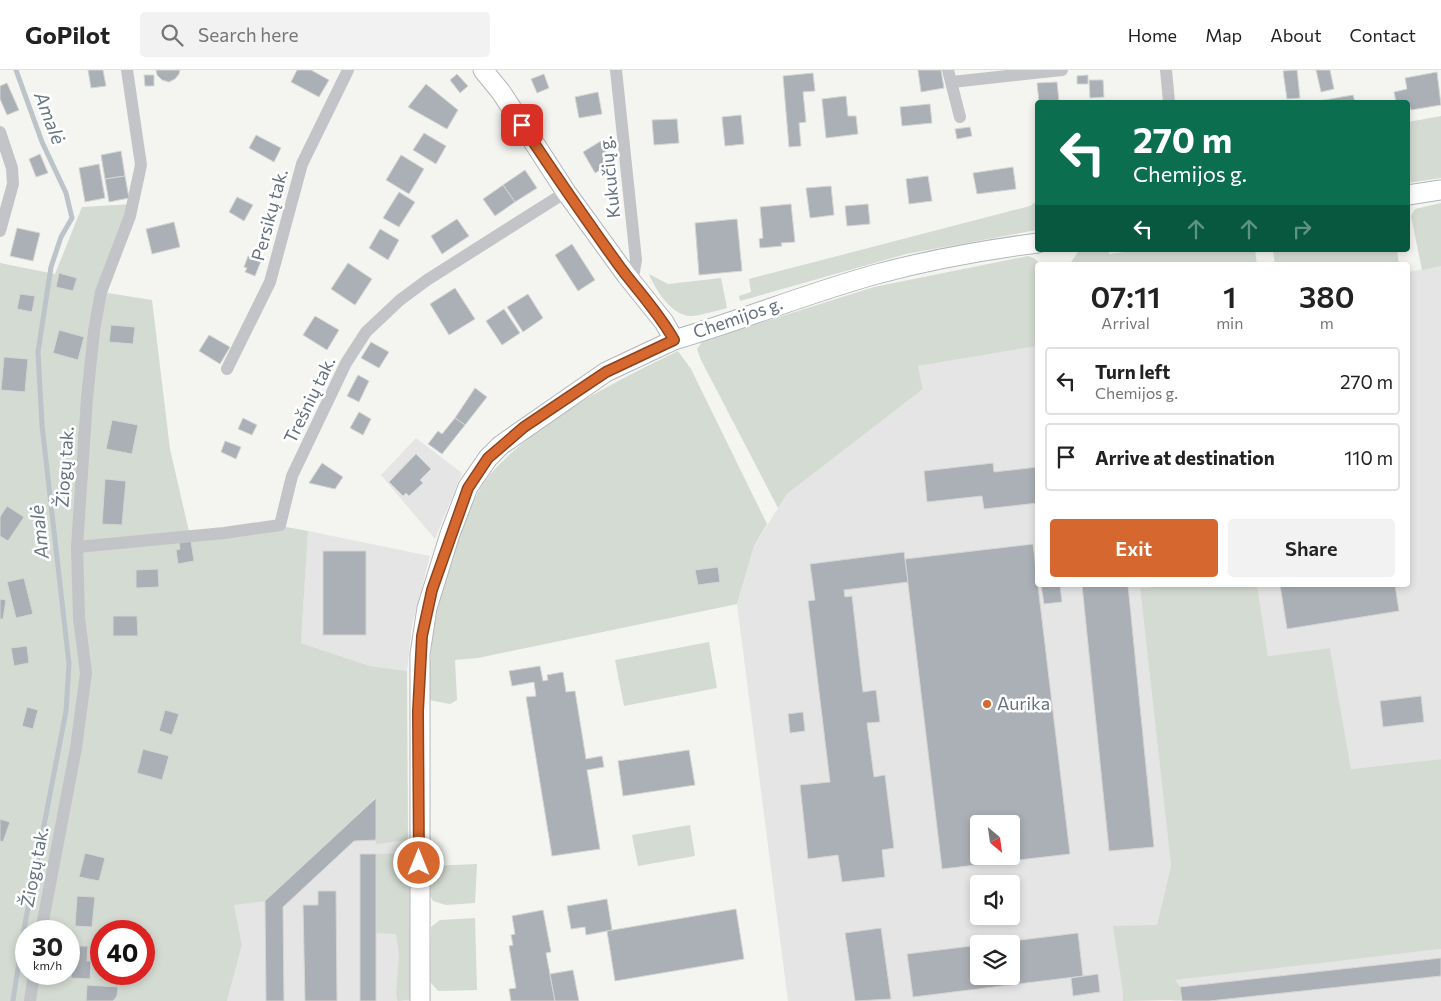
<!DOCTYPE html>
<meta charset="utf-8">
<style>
:root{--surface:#fff;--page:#f2f2f2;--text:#222;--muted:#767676;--line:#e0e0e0;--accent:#d6672e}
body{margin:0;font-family:Commissioner,sans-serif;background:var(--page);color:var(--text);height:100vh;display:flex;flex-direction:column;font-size:19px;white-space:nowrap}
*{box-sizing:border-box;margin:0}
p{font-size:16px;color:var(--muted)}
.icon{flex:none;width:28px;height:28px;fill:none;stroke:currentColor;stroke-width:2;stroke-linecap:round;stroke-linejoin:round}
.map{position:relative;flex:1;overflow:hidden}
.details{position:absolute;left:1035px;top:192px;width:375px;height:325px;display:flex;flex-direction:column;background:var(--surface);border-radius:5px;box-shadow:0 2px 8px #0003}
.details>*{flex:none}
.banner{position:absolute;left:1035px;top:30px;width:375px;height:152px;border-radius:5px;box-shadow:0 2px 8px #0003;background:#0b6e4f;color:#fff;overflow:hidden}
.needle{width:32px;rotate:151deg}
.fabs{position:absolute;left:970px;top:745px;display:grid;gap:10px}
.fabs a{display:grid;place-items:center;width:50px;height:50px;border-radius:5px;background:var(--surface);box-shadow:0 2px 8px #0003;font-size:25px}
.speed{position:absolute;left:15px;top:850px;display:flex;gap:10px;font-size:25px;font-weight:700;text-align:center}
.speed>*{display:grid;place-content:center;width:65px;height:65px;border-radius:50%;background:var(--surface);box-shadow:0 2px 8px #0003;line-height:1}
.speed small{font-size:12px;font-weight:400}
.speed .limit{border:8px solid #d22;background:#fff;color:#111}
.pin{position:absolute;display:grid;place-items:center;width:42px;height:42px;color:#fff;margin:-21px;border-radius:10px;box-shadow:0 2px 8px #0006}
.me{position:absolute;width:55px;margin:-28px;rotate:0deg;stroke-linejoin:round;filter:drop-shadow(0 0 4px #0008)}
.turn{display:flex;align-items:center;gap:18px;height:105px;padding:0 15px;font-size:22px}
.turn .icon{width:65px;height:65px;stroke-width:2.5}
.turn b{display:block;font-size:35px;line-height:42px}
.lanes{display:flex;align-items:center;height:48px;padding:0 15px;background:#0003;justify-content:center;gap:25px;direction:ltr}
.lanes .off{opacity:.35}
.eta{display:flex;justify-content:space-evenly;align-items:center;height:85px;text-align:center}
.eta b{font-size:30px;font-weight:600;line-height:35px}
.action{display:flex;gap:10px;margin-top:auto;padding:10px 15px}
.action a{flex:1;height:58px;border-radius:5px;background:var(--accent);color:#fff;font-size:20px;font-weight:600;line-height:58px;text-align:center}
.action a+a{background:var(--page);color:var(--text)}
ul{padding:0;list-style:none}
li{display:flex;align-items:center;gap:15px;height:68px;margin:0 10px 8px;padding:0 5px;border:2px solid var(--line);border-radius:5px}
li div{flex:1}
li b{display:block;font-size:19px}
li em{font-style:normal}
header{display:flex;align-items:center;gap:30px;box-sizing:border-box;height:70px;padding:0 25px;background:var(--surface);border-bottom:1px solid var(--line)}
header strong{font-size:24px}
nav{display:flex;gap:28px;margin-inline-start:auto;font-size:18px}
.search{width:350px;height:45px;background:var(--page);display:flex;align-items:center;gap:12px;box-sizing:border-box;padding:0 18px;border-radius:5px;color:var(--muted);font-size:19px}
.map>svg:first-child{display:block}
.built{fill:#e4e5e4;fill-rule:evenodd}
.green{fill:#d4dbd2;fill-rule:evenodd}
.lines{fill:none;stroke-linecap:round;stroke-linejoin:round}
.stream{stroke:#bcc4ca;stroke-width:5}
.building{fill:#abb0b6;stroke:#d5d5d3;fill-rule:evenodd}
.secondary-casing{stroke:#b2b6ba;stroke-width:21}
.street{stroke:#c2c4c8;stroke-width:12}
.secondary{stroke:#fff;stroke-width:19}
.route-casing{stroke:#8b431e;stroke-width:12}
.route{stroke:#d6672e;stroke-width:9}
.poi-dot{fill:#d6672e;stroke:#fff;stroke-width:2}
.labels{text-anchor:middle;stroke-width:5;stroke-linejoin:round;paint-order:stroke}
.street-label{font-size:18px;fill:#65717f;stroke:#fff}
.poi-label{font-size:18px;fill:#65717f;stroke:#fff;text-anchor:start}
.water-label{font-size:19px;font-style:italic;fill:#667884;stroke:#fff}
</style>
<header>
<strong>GoPilot</strong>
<div class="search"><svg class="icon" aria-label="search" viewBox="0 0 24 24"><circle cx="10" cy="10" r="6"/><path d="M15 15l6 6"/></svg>Search here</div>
<nav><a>Home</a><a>Map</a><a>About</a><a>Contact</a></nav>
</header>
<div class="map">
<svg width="1441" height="931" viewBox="0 0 1441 931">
<rect width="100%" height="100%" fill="#f4f4f0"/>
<!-- built -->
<g class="built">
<polygon points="1441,196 1441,689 1351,699 1330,578 1268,586 1257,515 1408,515 1408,202"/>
<path d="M1037,276L1038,515H1182L1140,518L1171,796L1157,855L1123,922V931H788L737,534L754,476L787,424L923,319L918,296ZM979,754H1011V786H979ZM979,814H1011V846H979ZM979,874H1011V906H979Z"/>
<polygon points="416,368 462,403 435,469 381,405"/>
<polygon points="308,461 430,486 412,555 407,601 370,596 301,573"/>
<polygon points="407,700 411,931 227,931 242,875 234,835 376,728"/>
<polygon points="1441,879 1441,931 1170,931 1181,929 1174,910"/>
</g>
<!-- green -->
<g class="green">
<polygon points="1441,46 1441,108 1408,113 1408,52"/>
<polygon points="1037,131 1037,160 906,184 740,231 739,226 751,222 749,209 1030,136"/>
<polygon points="1441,133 1441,196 1422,200 1411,146 1415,139"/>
<path d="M133,134L101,222L152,230L170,379L190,466L286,457L308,461L301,573L370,596L407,601L408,770L376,774L375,728L265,831L234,835L242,875L227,931H0V193L55,204L82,137ZM26,861H69V904H26ZM101,861H144V904H101Z"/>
<polygon points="1095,180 1109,180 1109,184 1141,180 1255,180 1257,195 1069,195 1078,182"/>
<polygon points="1273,180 1397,180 1399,195 1275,195"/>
<polygon points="1028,186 1034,188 1041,195 1038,195 1037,276 918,296 923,319 787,424 778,438 701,290 697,279 703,271 874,217"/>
<path d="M649,204L668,214L721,208L727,238C715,241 703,245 692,246C672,247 655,219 649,204Z"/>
<path d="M678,281L691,299L767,454L754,476L737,534L478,588L455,590L457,630L450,634L429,630C429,562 438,523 462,460C470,439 478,417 494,400C544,347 614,312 678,281Z"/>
<polygon points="1182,515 1257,515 1268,586 1330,578 1351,699 1441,689 1441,879 1175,910 1180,917 1181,930 1123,931 1123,922 1113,856 1157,855 1171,796 1140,518"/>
<polygon points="709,572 717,618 624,636 615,590"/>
<polygon points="690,755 695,786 638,796 632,765"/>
<polygon points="402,783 409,786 411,929 398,931 396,925 399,885 396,864 376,863 376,784"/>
<polygon points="477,794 475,833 446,835 433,831 430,825 431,796"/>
<polygon points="475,848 477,920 438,921 430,912 431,857 440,850"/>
</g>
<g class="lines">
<!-- stream -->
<polyline class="stream" points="13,931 23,864 66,641 69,594 42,355 38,282 51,197 61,167 72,148 66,123 42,72 16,0"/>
</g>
<!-- building -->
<g class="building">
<polygon points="88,0 103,0 106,16 91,18"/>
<polygon points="156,0 180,0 179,4 175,9 169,12 162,10 157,5"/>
<polygon points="297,0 311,0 329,10 319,27 291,12"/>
<polygon points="918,0 941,0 944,18 921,22"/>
<polygon points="1297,0 1300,28 1287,29 1283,1"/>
<polygon points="1316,0 1330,0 1334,19 1321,22"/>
<polygon points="1437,2 1441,35 1411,40 1408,32 1396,32 1394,22 1407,19 1405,8"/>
<polygon points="813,3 815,21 803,22 806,52 799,53 801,76 789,77 783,6"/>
<polygon points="457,4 468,16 460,23 450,10"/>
<polygon points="544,4 549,18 537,23 531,9"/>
<polygon points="144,5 154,5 154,16 145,16"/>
<polygon points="1088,5 1088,14 1077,14 1077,6"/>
<polygon points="1089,10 1103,10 1104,27 1090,28"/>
<polygon points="1057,12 1059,32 1039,32 1037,13"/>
<polygon points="7,13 19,40 7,45 0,29 0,16"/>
<polygon points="426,14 458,40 447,59 408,37"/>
<polygon points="598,22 602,44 579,48 575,27"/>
<polygon points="1353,25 1355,32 1313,32"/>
<polygon points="846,26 848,46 856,46 858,64 826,68 822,29"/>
<polygon points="930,34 932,53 902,56 900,37"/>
<polygon points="741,45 744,74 725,76 722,47"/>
<polygon points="677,49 679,73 654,75 652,50"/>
<polygon points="970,57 972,66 957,69 955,59"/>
<polygon points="424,63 446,76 436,94 413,80"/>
<polygon points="256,65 281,78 274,92 249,78"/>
<polygon points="601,71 613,93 595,103 583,82"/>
<polygon points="121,81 125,106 105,109 101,85"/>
<polygon points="40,84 48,103 36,107 29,89"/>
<polygon points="401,85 424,99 409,124 386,110"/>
<polygon points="99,94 105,128 85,132 79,98"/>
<polygon points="1013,97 1016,119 977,124 973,103"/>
<polygon points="525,100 537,118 515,132 503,115"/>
<polygon points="125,106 129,128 109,132 105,109"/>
<polygon points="928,106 932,131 909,134 906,109"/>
<polygon points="503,115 515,132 495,146 483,129"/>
<polygon points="831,116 834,145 810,148 806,118"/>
<polygon points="399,122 415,132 399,157 383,148"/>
<polygon points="237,127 253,135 244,151 229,142"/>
<polygon points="791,134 795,172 781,173 782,176 760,178 759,169 763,168 760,137"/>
<polygon points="868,134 870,154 847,156 845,136"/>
<polygon points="457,149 469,166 442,184 431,166"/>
<polygon points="737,149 742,201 699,205 695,153"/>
<polygon points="174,152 180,177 152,184 146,159"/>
<polygon points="17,158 40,163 33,191 10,186"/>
<polygon points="380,159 399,170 388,190 369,178"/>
<polygon points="572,174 595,210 578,221 555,185"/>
<polygon points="248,186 261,191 255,206 245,202 247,198 244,197"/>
<polygon points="348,193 372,209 355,235 331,219"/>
<polygon points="59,203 77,208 73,221 56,217"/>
<polygon points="455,218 475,249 449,265 430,234"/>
<polygon points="20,224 35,226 32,242 17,239"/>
<polygon points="528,224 543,248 523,262 507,237"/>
<polygon points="504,239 520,263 502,275 486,251"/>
<polygon points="315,246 339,260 327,280 303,265"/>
<polygon points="111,255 135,257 133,274 109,272"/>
<polygon points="59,260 84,267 78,290 53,283"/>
<polygon points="209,265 230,277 220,294 199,281"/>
<polygon points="371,272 389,282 379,298 361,288"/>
<polygon points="4,287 28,289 25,322 1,320"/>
<polygon points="358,305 369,311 359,332 347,326"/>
<polygon points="475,318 487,327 465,355 455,348"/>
<polygon points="359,342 371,349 363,365 350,358"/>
<polygon points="243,348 257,355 252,365 238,359"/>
<polygon points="455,348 465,355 442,384 428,374 438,361 442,364"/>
<polygon points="112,350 138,355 132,384 106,379"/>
<polygon points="225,371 241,377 236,389 221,382"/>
<polygon points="416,384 431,399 420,410 423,413 409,426 406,423 403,426 389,412"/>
<polygon points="322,393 343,407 335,419 309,413"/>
<polygon points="993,393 994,402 1038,397 1038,433 984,439 982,426 927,432 924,401"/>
<polygon points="105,409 126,411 122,455 102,454"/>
<polygon points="7,436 24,447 8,471 0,466 0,447"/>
<polygon points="191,471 194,491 178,494 176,480 180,479 179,473"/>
<path d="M1033,474L1070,784L942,799L905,489ZM979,754H1011V786H979Z"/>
<rect x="323" y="481" width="43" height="84"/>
<polygon points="904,482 908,512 844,520 845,527 852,526 863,622 876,620 880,652 867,653 874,707 885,705 894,778 882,780 885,807 842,812 838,785 808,789 800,715 830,712 808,531 815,530 810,494"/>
<polygon points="718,497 720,512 698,515 695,500"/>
<polygon points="158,499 159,517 136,518 136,500"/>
<polygon points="24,508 33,544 16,548 7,512"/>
<polygon points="1041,515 1060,515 1062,532 1044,534"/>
<polygon points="1082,515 1128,515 1154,777 1109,781"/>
<polygon points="1280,515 1395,515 1399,541 1287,559"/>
<polygon points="0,529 6,530 3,549 0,549"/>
<polygon points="113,546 137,546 138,566 113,566"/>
<polygon points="27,576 29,593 14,596 11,578"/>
<polygon points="540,596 543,611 548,610 547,605 563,602 566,622 575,621 586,689 602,686 604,697 587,700 600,779 552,786 526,627 536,626 534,612 512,616 509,601"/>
<polygon points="1421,626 1424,652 1383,657 1380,631"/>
<polygon points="27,637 38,640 33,659 22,656"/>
<polygon points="165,640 179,644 172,665 159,661"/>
<polygon points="803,642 805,661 790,663 788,644"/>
<polygon points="143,679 169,686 162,710 137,703"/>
<polygon points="689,680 695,715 623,726 618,691"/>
<polygon points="376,728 376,770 354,771 283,837 284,931 266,931 265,831"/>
<polygon points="0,749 10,752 3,772 0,771"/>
<polygon points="85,783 105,788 99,811 79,807"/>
<rect x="360" y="784" width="16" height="147"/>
<polygon points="318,821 336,821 337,931 305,931 303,835 318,835"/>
<polygon points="77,826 95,827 92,857 75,856"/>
<polygon points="607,829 612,860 586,865 585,857 571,859 567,836"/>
<polygon points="736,839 744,889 615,911 607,861"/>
<polygon points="543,840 551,882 546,883 555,931 511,931 509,919 516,918 509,876 513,875 511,865 515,864 512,846"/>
<polygon points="881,858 891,929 855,931 845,863"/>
<polygon points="1078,863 1083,906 913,927 907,884 979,875 979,906 1011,906 1011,874 988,874"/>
<polygon points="73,876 88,876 87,891 91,891 90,909 71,908"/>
<polygon points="1441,888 1441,906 1209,931 1182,931 1180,917"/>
<polygon points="573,900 579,931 555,931 550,904"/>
<polygon points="1098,904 1100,922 1073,926 1071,908"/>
<polygon points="87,915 118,917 117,926 113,931 86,931"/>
</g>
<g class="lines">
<defs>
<g id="secondary">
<path d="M483,0L501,22L566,122L627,206L664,252L674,270C742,250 808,223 877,204C929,190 984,180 1038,173"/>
<polyline points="1408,125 1441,120"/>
<polyline points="420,931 420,584 427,538 450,464 468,417 488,388 501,375 606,302 674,270"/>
</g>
</defs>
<!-- secondary casing -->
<use href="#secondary" class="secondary-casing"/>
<!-- street -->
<g class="street">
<polyline points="616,0 636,190 634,202 627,206"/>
<polyline points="948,0 960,47"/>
<polyline points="1166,0 1169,32"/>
<polyline points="952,12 1062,0"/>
<polyline points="0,62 12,98 13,114 0,161"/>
<polyline points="227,299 270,212 302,94 348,0"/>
<polyline points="77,477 224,463 280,455 292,406 346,293 366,262 400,230 427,210 566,122"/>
<polyline points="41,861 76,678 86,603 79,548 77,477 87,328 94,261 101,222 130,146 141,95 127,0"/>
<polyline points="30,931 34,904"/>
</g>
<!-- secondary -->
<use href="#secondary" class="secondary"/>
</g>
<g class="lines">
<defs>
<path id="route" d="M419,793L418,641L422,566L432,520L468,418L488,388L524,357L606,302L674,270C659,243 638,221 620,197C586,150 554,103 522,55"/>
</defs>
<!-- route casing -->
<use href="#route" class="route-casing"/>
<!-- route -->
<use href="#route" class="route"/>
</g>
<!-- markers -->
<circle class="poi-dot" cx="987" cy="634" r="5"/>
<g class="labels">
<!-- street labels -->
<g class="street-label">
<text transform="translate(610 107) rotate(-96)" y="6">Kukučių g.</text>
<text transform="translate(270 145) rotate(-75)" y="6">Persikų tak.</text>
<text transform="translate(738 248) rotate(-19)" y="6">Chemijos g.</text>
<text transform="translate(310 330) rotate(-64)" y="6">Trešnių tak.</text>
<text transform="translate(65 397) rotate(-86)" y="6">Žiogų tak.</text>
<text transform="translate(35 797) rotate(-79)" y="6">Žiogų tak.</text>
</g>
<!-- poi labels -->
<g class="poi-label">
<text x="997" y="640">Aurika</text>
</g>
<!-- water labels -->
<g class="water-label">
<text transform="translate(50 48) rotate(69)" y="7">Amalė</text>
<text transform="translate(39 462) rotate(-96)" y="7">Amalė</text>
</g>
</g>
</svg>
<div class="fabs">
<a><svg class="needle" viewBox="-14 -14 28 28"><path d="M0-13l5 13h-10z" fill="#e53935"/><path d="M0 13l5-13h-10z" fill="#767676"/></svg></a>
<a><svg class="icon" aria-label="sound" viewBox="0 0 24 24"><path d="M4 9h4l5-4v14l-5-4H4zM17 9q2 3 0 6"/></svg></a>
<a><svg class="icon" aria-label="layers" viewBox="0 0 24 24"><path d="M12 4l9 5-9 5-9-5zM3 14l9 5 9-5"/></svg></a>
</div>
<div class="speed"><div>30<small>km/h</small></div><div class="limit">40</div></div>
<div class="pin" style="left:522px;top:55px;background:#d93025"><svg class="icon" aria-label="arrive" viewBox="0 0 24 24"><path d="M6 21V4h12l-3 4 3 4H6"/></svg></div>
<svg class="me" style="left:419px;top:793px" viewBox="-20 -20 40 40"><circle r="17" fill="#d6672e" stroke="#fff" stroke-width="3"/><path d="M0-11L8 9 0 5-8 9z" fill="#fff"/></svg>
<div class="banner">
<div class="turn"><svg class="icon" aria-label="left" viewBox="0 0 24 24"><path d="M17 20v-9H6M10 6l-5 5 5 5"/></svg><div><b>270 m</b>Chemijos g.</div></div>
<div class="lanes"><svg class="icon" aria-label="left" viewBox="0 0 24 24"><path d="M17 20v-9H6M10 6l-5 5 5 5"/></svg><svg class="icon off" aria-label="ahead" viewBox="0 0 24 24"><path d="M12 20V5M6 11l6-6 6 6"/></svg><svg class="icon off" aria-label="ahead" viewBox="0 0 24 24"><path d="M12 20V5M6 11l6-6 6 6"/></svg><svg class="icon off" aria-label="right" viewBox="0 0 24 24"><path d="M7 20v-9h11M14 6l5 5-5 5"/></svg></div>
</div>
<section class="details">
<div class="eta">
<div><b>07:11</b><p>Arrival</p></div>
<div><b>1</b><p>min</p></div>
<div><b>380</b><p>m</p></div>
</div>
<ul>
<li><svg class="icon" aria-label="left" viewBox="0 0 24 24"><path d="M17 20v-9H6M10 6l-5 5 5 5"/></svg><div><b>Turn left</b><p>Chemijos g.</p></div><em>270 m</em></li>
<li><svg class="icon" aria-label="arrive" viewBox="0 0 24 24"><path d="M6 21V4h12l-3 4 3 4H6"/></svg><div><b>Arrive at destination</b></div><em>110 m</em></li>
</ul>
<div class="action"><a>Exit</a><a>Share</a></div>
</section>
</div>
